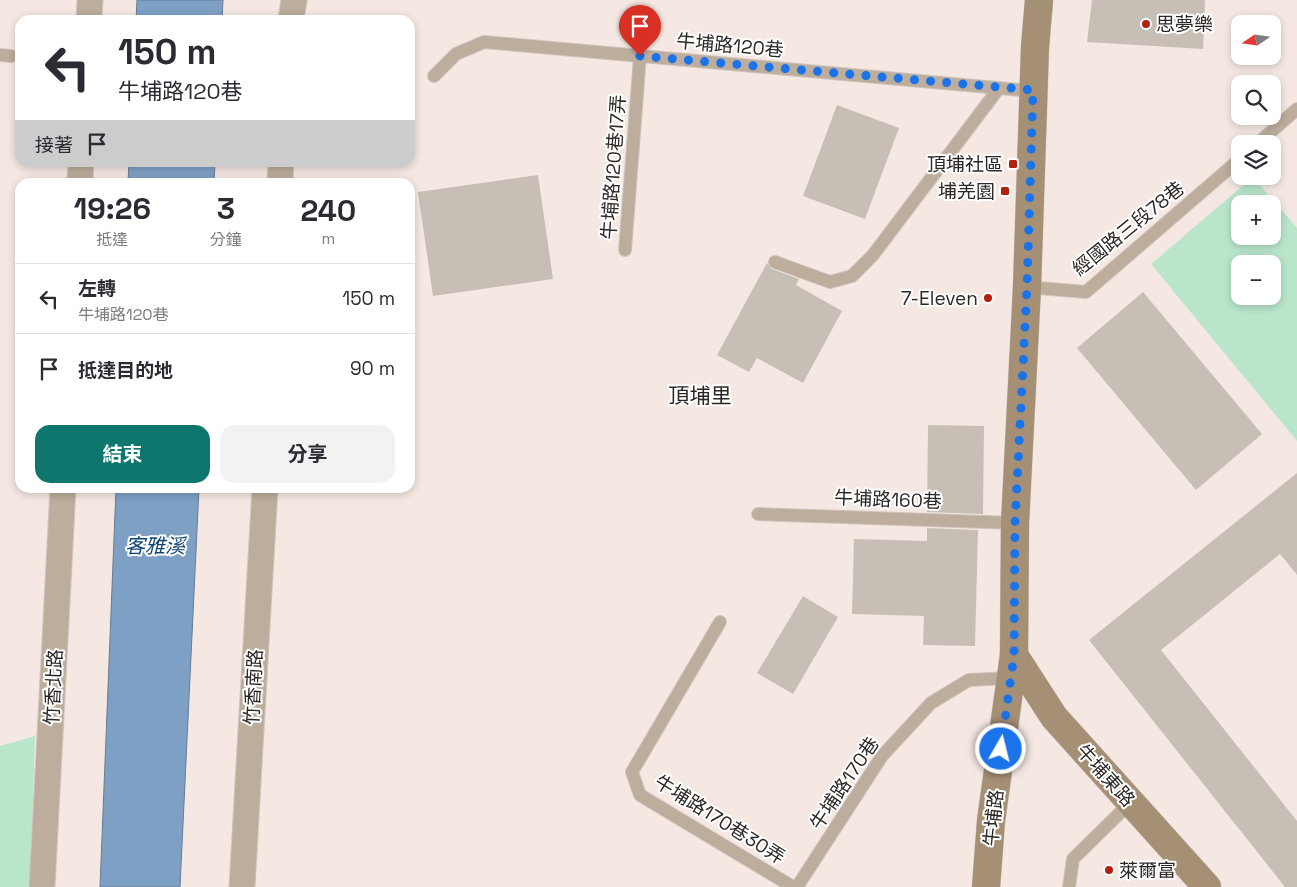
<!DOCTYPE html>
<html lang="zh-TW">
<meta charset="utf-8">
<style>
:root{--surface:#fff;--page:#f2f2f3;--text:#2b2b33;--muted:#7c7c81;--line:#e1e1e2;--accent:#0f766e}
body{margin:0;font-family:"Space Grotesk","Noto Sans TC",sans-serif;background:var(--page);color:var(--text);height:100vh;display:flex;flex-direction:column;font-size:19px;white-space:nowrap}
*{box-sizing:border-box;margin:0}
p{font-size:16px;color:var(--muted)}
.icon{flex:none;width:28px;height:28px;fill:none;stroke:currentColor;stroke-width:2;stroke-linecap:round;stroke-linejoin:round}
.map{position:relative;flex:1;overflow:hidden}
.details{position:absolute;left:15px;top:178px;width:400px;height:315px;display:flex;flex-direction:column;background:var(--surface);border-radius:15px;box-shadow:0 2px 8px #0003}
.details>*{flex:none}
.banner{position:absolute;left:15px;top:15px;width:400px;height:152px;border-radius:15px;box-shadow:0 2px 8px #0003;background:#fff;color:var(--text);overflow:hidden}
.needle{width:32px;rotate:257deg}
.buttons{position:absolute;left:1231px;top:15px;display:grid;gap:10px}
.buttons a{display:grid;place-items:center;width:50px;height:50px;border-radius:10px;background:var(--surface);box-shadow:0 2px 8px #0003;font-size:25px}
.pin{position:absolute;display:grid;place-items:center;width:42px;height:42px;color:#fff;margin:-51px -21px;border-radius:50% 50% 50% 0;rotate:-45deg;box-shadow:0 0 5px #0007}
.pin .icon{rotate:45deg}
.me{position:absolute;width:55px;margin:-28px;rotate:8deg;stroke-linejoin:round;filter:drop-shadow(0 0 4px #0008)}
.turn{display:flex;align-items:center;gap:18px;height:105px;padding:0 20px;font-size:22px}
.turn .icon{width:65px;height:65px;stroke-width:2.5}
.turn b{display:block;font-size:35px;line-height:42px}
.then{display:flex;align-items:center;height:48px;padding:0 20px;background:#0003;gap:10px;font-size:19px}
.eta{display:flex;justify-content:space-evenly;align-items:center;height:85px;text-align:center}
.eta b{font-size:30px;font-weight:700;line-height:35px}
.primary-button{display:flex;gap:10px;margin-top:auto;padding:10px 20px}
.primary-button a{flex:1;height:58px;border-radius:15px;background:var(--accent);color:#fff;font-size:20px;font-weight:700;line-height:58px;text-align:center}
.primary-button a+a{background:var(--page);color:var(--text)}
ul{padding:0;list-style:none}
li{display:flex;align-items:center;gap:15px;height:70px;padding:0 20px;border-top:1px solid var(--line)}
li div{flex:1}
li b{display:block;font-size:19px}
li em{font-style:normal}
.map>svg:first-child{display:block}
.green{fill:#b9e6ca;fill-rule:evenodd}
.water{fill:#7ea0c5;stroke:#657c95}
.building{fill:#c7bfb5}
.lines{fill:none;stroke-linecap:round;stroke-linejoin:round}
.lane-casing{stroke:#d1c5c0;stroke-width:14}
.street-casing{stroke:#d1c5c0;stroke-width:27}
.secondary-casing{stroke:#d1c5c0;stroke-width:29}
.lane{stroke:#bcad9c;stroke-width:12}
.street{stroke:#bcad9c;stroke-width:25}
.secondary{stroke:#a58f75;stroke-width:28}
.route{stroke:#1a73e8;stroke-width:9;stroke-dasharray:0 16.2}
.poi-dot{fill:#b0210f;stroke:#fff;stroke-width:2}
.labels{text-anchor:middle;stroke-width:4;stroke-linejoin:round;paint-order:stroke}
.poi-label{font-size:19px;fill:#2c2725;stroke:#fff;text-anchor:end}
.street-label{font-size:19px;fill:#2c2725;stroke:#fff}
.water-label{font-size:20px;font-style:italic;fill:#0e4372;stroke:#fff}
.quarter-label{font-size:21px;fill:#2c2725;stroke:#fff}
</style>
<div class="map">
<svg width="1297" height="887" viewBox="0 0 1297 887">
<rect width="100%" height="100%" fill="#f5e8e2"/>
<!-- green -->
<g class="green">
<path d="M1253,177L1297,228V441L1151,264ZM1240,204H1272V236H1240ZM1240,264H1272V296H1240Z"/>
<polygon points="35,736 30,887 0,887 0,746"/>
</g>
<!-- water -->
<g class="water">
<polygon points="137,0 223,0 222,20 136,20"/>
<polygon points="129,163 215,163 214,182 128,182"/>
<polygon points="116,488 199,488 180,887 100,887"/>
</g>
<!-- building -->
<g class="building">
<polygon points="1092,0 1205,0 1203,49 1087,42"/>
<polygon points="837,105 899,128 865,219 803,196"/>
<polygon points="538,175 553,279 433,296 418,192"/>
<polygon points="767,263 772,269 799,279 796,285 842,311 803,383 757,358 749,372 717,355"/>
<polygon points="1143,292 1262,434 1196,490 1077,348"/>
<polygon points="928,425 984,426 983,514 927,512"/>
<polygon points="1297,473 1297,575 1280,554 1161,650 1297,821 1297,887 1285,887 1089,640"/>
<polygon points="927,528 978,530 975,646 923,645 924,616 852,614 854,539 927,541"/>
<polygon points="803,596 838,617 793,694 757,673"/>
</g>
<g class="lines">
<defs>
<g id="lane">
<polyline points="0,55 11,56"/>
<polyline points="434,76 456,54 484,42 1033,91"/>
<polyline points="1257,144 1297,109"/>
<polyline points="625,250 640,56"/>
<polyline points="775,262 830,282 852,276 873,255 999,88"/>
<polyline points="1027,287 1086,292 1240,159"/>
<polyline points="758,514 1015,523"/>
<polyline points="720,622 632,772 640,795 793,887"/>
<polyline points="797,887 882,756 931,703 969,680 1011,678"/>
<polyline points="1069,887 1073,859 1131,802"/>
</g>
<g id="street">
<polyline points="89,20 90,0"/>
<polyline points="291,20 294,0"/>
<polyline points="80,182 81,162"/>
<polyline points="280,182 281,162"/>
<polyline points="42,887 63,488"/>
<polyline points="242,887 265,488"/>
</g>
<g id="secondary">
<polyline points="1014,655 1054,717 1207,887"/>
<polyline points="986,887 991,821 1014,655 1015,523 1027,287 1035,47 1039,0"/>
</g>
</defs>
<!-- lane casing -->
<use href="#lane" class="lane-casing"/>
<!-- street casing -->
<use href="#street" class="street-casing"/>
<!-- secondary casing -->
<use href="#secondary" class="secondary-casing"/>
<!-- lane -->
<use href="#lane" class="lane"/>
<!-- street -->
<use href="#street" class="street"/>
<!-- secondary -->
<use href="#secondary" class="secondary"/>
</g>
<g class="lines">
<!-- route -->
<polyline class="route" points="640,56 1033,90 1027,287 1015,523 1014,655 1001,749"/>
</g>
<!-- markers -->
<g class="poi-dot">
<circle cx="1146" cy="24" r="5"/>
<rect x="1008" y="159" width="10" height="10" rx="2.5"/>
<rect x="1000" y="186" width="10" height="10" rx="2.5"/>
<circle cx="988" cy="298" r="5"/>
<circle cx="1109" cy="870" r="5"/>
</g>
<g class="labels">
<!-- poi labels -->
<g class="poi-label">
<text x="1156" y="31" text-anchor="start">思夢樂</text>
<text x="1003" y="171">頂埔社區</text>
<text x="995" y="198">埔羌園</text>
<text x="978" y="305">7-Eleven</text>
<text x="1119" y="877" text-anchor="start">萊爾富</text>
</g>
<!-- street labels -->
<g class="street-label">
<text transform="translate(730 45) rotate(5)" y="7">牛埔路120巷</text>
<text transform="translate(613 167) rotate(-86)" y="7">牛埔路120巷17弄</text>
<text transform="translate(1128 228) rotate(-39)" y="7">經國路三段78巷</text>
<text transform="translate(888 499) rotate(2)" y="7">牛埔路160巷</text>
<text transform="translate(53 687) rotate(-87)" y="7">竹香北路</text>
<text transform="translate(253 687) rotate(-87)" y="7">竹香南路</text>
<text transform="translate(1106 775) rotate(48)" y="7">牛埔東路</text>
<text transform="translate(844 783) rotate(-56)" y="7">牛埔路170巷</text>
<text transform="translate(993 818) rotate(-84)" y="7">牛埔路</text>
<text transform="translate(720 819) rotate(32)" y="7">牛埔路170巷30弄</text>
</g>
<!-- water labels -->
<g class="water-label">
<text x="155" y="553">客雅溪</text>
</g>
<!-- quarter labels -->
<g class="quarter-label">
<text x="700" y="403">頂埔里</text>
</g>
</g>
</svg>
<div class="buttons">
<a><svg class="needle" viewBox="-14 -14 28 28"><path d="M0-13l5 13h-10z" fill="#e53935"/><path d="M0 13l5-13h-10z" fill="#7c7c81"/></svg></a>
<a><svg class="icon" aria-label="search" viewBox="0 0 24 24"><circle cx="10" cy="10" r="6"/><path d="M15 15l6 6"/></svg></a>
<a><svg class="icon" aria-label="layers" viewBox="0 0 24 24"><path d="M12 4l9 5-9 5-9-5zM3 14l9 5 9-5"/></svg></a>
<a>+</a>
<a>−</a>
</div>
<div class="pin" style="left:640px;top:56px;background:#d93025"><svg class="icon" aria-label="arrive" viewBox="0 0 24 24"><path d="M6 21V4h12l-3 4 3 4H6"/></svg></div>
<svg class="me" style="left:1001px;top:749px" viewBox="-20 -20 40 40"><circle r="17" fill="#1a73e8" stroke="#fff" stroke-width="3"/><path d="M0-11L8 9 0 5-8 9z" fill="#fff"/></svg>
<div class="banner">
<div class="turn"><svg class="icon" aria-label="left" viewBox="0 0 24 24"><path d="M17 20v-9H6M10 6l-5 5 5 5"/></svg><div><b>150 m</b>牛埔路120巷</div></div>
<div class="then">接著<svg class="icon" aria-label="arrive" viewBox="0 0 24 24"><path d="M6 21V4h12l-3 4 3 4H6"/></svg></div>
</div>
<section class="details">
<div class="eta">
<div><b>19:26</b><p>抵達</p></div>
<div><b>3</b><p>分鐘</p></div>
<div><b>240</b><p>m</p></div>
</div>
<ul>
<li><svg class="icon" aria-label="left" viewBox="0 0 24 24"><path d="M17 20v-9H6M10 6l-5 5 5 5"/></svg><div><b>左轉</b><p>牛埔路120巷</p></div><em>150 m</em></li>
<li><svg class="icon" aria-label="arrive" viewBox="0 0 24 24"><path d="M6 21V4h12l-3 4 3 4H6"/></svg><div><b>抵達目的地</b></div><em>90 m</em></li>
</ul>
<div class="primary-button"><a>結束</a><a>分享</a></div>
</section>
</div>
